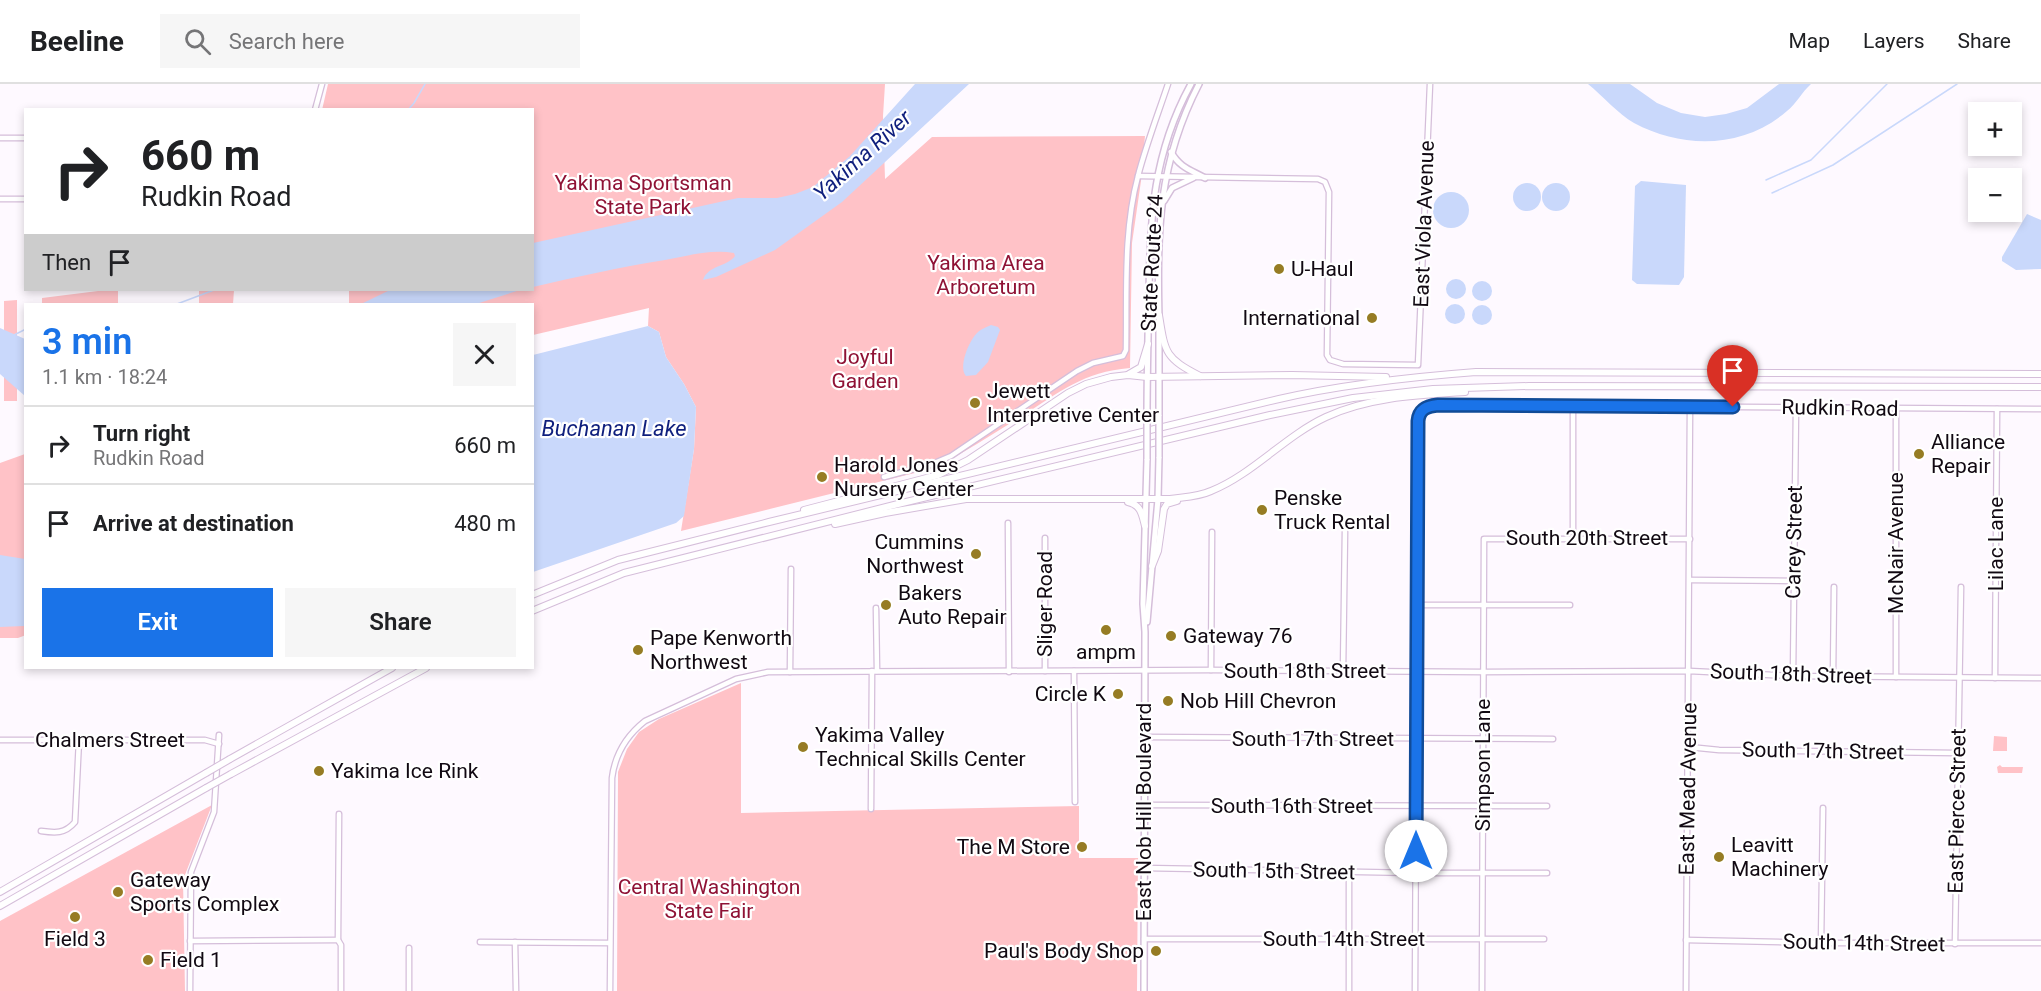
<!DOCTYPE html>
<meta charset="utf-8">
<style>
:root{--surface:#fff;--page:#f6f6f6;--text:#202124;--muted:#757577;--line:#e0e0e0;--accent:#1a73e8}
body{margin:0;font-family:Roboto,sans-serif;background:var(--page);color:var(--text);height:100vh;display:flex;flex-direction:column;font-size:22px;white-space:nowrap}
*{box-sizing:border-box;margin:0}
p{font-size:20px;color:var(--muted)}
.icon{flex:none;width:33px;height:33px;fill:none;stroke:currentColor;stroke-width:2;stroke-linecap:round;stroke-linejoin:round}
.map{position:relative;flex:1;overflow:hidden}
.drawer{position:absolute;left:24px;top:219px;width:510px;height:366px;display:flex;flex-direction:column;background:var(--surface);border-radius:0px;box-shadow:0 3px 9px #0003}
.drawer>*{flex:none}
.guide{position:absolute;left:24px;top:24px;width:510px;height:183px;border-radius:0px;box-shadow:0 3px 9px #0003;background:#fff;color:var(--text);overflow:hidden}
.tools{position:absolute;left:1968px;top:18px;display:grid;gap:12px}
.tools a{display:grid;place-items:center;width:54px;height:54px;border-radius:0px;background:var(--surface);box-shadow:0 3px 9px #0003;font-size:30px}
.pin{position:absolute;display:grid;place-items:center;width:51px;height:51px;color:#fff;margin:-62px -26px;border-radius:50% 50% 50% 0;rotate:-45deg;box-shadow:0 0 6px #0007}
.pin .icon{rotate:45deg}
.me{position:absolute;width:66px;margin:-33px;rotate:0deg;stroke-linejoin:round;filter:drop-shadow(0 0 4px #0008)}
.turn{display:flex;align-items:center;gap:21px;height:126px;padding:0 18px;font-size:27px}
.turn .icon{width:78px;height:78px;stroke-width:2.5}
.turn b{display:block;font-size:42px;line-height:51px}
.then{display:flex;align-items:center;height:57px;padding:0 18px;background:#0003;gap:12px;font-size:22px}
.round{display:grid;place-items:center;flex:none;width:63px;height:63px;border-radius:0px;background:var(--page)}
.summary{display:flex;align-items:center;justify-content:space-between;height:102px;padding:0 18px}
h1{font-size:36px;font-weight:600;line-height:45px;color:var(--accent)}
.primary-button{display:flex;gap:12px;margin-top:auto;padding:12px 18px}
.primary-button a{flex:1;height:69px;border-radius:0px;background:var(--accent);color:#fff;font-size:24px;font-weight:600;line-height:69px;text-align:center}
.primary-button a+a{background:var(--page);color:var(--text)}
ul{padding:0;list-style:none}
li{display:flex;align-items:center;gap:18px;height:78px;padding:0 18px;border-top:2px solid var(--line)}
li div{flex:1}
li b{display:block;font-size:22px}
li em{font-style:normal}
header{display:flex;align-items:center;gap:36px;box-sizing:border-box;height:84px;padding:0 30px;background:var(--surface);border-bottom:2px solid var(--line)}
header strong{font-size:28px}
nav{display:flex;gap:33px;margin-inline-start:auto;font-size:21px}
.search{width:420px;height:54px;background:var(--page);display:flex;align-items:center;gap:15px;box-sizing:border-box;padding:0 21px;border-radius:0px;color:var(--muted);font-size:22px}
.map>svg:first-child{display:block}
.green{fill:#ffc2c7}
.water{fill:#c9d8fb}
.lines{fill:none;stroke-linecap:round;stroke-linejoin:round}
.stream{stroke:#c9d8fb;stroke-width:1.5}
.minor-casing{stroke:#d5beda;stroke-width:7}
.major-casing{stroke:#d5beda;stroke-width:8}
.highway-casing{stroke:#d5beda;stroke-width:8}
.minor{stroke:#fff;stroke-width:4.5}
.major{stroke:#fff;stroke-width:5}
.highway{stroke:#fff;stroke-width:6}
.major-bridge-casing{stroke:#d5beda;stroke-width:8;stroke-linecap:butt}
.highway-bridge-casing{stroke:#d5beda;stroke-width:8;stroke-linecap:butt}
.major-bridge{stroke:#fff;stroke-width:5}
.highway-bridge{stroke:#fff;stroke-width:6}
.route-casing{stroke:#114b97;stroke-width:15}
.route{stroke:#1a73e8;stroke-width:10}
.poi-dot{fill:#967c24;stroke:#fff;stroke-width:2}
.labels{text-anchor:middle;stroke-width:4.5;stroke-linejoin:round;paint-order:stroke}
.park-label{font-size:21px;fill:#8f1235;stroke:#fff}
.street-label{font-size:21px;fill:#110912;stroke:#fff}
.poi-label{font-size:21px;fill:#110912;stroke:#fff;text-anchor:start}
.water-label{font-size:22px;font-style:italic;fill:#0f1f7d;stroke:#fff}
</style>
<header>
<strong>Beeline</strong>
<div class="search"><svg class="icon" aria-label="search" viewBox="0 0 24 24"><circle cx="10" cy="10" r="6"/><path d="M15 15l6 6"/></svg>Search here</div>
<nav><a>Map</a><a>Layers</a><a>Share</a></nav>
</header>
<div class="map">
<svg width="2041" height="907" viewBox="0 0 2041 907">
<rect width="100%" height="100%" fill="#fef9ff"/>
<!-- green -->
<g class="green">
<path d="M328,0H885L883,32L885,95L932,53L1145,52L1141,97L1132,159L1130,284C1083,288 1060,308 1022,332C993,350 965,368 935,384L681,447L694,365L696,323L684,300L666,273L659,248L648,242L649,224L533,251L532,220H349V206H532V26H322Z"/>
<polygon points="106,206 118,206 118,220 42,220 42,214"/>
<polygon points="199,206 234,206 233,220 199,220"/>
<polygon points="17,216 17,317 4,317 4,217"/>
<polygon points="25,370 26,551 18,554 0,554 0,379"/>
<polygon points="741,599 741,729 1079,722 1079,774 1138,774 1137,907 617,907 618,688 627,665 639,648 659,635"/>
<polygon points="1994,652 2007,653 2007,667 1993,667"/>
<polygon points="2000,681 2002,683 2023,683 2022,689 1998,689 1997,683"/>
<polygon points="212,721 183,796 185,907 0,907 0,837"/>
</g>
<!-- water -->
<g class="water">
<path d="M915,0H969L842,118L775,166L716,193L703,196C708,181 727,183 735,172L734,169C711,165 687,172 665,176C620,183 576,193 533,203V159L738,114H777L795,110L813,103L850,72Z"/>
<path d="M1588,0H1630L1657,19L1681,29L1705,33L1726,30L1747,24L1779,0H1811C1802,8 1796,20 1787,27C1743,65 1683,65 1634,39C1618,30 1603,12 1588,0Z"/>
<polygon points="1641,97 1686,101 1684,193 1679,201 1637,200 1632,196 1635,102"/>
<circle cx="1527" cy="113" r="14"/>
<circle cx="1556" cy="113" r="14"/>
<circle cx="1451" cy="126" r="18"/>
<polygon points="2027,130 2041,136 2041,185 2016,186 2002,177 2002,173"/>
<circle cx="1456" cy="205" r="10"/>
<circle cx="1482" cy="207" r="10"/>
<polygon points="390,206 520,206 476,220 361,220"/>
<circle cx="1455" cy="230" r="10"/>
<circle cx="1482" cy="231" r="10"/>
<path d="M991,241L998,243L1000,246L988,278L976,291L966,292C958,283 969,256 978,248C981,245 987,243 991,241Z"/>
<polygon points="648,242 659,248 666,273 684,300 696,323 694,365 684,432 676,439 533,488 533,271"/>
<polygon points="0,244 25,255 25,312 0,290"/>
<polygon points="0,471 25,475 24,542 0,543"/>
</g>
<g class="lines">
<!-- stream -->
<g class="stream">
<polyline points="408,26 414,19 425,0"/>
<polyline points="1766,96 1811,76 1887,0"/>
<polyline points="1772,109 1833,81 1957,0"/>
<polyline points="177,220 214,206"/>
<polyline points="14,251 26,245"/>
</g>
<defs>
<g id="minor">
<polyline points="315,26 322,0"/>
<polyline points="0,54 26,54"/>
<polyline points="1138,92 1318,95 1325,98 1329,108 1327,271 1330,276 1343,280 1418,281 1430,0"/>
<polyline points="0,115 26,115"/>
<polyline points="1573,323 1573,448"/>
<path d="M884,393L932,380L951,372L1077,287L1093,279L1123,272L1126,266C1127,208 1123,148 1138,92C1146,61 1158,30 1168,0"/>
<polyline points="1008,439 1009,588"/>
<polyline points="1045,454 1045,587"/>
<polyline points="1690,496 1794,497"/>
<polyline points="1416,521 1570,521"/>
<polyline points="876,524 877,587"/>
<polyline points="1211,586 1212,448"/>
<polyline points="1074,587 1075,718"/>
<polyline points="1343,587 1345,446"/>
<polyline points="790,588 791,485"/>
<polyline points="1793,592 1796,323"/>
<polyline points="1833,593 1834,503"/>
<polyline points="1896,593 1896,324"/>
<polyline points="1995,594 1997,325"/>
<polyline points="1144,653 1553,655"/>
<polyline points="0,656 205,656 219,660"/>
<polyline points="1689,663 1719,666 1957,669"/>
<polyline points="1144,721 1547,722"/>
<polyline points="871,725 872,587"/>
<polyline points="339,730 338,856 341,861 341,907"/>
<path d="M41,747C55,749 65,750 75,738L79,656"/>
<polyline points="1144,784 1415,789 1547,789"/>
<polyline points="1349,788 1349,907"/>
<polyline points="1144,855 1544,855"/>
<polyline points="1686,856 1821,859 2041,859"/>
<polyline points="190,857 338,856"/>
<polyline points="480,858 610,859"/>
<polyline points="515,858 516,907"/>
<polyline points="1821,859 1823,724"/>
<polyline points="1955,860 1961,503"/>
<polyline points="190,907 191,788 214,728 219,651"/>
<polyline points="409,907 409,864"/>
<path d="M610,907L612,694C615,670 626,652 645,637L736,595L768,588L1211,586L1483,588L1689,587L1793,592L2041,594"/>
<polyline points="1415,907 1418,337 1418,332 1424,324 1438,321 2041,325"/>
<polyline points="1482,907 1484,455 1690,455"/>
<polyline points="1686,907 1690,323"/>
</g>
<g id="major">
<path d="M1171,68C1180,84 1191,86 1205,94"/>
<polyline points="1164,117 1172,104 1193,94"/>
<path d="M1159,234C1157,148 1158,79 1199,0"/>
<polyline points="1159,243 1159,332"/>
<path d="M1147,333C1147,292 1148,250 1149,209C1150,133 1153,69 1191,0"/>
<polyline points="1147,538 1158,415 1159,373"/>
<polyline points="1144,907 1145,548 1143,520 1147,375"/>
</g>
<g id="highway">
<path d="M1159,231C1165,269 1165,274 1200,292"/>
<polyline points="1129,290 1141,283 1148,260"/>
<path d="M1128,418C1141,421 1142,430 1145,442"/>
<polyline points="804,426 938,391 968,376 1068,309 1086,300 1111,293 1128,291 1147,293 1292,291 1386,293"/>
<path d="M835,440L885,429L966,415H1170C1184,413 1198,413 1211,407C1253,390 1285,352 1326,333C1369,313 1419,311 1465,308"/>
<polyline points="1152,482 1158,467 1164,425 1167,420 1177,417"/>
<path d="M532,511L618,476L769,438L1279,315C1344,300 1410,293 1476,288L2041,290"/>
<polyline points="532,527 624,489 902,419 1270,331 1353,314 1433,305 1529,302 2041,303"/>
<polyline points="230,675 392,584"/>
<polyline points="231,690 426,584"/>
<polyline points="0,808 206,689"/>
<polyline points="0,822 206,704"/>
</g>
</defs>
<!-- minor casing -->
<use href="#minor" class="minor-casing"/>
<!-- major casing -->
<use href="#major" class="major-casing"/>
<!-- highway casing -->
<use href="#highway" class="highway-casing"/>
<!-- minor -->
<use href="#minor" class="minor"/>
<!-- major -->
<use href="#major" class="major"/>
<!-- highway -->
<use href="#highway" class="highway"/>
<defs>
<g id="major-bridge">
<polyline points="1159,373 1159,332"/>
<polyline points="1147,375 1147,333"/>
</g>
<g id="highway-bridge">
<polyline points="206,689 230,675"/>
<polyline points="206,704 231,690"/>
</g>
</defs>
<!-- major-bridge casing -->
<use href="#major-bridge" class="major-bridge-casing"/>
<!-- highway-bridge casing -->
<use href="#highway-bridge" class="highway-bridge-casing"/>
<!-- major-bridge -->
<use href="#major-bridge" class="major-bridge"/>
<!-- highway-bridge -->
<use href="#highway-bridge" class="highway-bridge"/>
</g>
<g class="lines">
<defs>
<path id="route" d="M1416,767L1418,337C1419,325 1427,322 1438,321L1733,323"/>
</defs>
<!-- route casing -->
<use href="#route" class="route-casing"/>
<!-- route -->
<use href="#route" class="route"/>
</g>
<!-- markers -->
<g class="poi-dot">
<circle cx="1279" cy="185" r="6"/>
<circle cx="1372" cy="234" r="6"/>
<circle cx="975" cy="319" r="6"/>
<circle cx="1919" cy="370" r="6"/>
<circle cx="822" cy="393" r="6"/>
<circle cx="1262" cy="426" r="6"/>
<circle cx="976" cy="470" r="6"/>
<circle cx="886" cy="521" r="6"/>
<circle cx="1106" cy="546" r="6"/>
<circle cx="1171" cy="552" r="6"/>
<circle cx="638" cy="566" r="6"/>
<circle cx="1118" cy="610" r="6"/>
<circle cx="1168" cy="617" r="6"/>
<circle cx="803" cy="663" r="6"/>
<circle cx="319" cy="687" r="6"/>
<circle cx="1082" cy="763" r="6"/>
<circle cx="1719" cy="773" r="6"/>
<circle cx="118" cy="808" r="6"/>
<circle cx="75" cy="833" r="6"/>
<circle cx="1156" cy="867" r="6"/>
<circle cx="148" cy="876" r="6"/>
</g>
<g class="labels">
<!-- park labels -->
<g class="park-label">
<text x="643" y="106">Yakima Sportsman<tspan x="643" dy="24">State Park</tspan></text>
<text x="986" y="186">Yakima Area<tspan x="986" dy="24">Arboretum</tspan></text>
<text x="865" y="280">Joyful<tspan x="865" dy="24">Garden</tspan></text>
<text x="709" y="810">Central Washington<tspan x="709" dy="24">State Fair</tspan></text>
</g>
<!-- street labels -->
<g class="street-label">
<text transform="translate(1424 140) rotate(-88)" y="7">East Viola Avenue</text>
<text transform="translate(1152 179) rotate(-87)" y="7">State Route 24</text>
<text transform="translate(1840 324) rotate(1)" y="7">Rudkin Road</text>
<text x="1587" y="461">South 20th Street</text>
<text transform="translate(1794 458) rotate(-89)" y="7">Carey Street</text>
<text transform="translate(1896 459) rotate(-90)" y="7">McNair Avenue</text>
<text transform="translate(1996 460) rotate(-90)" y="7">Lilac Lane</text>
<text transform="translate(1045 520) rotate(-90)" y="7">Sliger Road</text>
<text x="1305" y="594">South 18th Street</text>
<text transform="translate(1791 590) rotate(2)" y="7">South 18th Street</text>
<text x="1313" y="662">South 17th Street</text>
<text x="110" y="663">Chalmers Street</text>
<text transform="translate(1823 667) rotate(1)" y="7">South 17th Street</text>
<text transform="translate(1483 681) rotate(-90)" y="7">Simpson Lane</text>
<text transform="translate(1688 705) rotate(-89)" y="7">East Mead Avenue</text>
<text x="1292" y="729">South 16th Street</text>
<text transform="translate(1957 727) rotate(-89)" y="7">East Pierce Street</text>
<text transform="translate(1144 728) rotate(-90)" y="7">East Nob Hill Boulevard</text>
<text transform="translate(1274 787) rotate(1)" y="7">South 15th Street</text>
<text x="1344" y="862">South 14th Street</text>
<text transform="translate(1864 859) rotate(1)" y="7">South 14th Street</text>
</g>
<!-- poi labels -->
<g class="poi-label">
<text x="1291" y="192">U-Haul</text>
<text x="1360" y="241" text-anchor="end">International</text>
<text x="987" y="314">Jewett<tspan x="987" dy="24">Interpretive Center</tspan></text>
<text x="1931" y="365">Alliance<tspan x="1931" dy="24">Repair</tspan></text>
<text x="834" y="388">Harold Jones<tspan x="834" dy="24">Nursery Center</tspan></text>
<text x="1274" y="421">Penske<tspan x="1274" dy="24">Truck Rental</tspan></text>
<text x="964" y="465" text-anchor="end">Cummins<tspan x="964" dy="24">Northwest</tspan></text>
<text x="898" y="516">Bakers<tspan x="898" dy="24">Auto Repair</tspan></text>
<text x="1183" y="559">Gateway 76</text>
<text x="650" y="561">Pape Kenworth<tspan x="650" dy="24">Northwest</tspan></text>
<text x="1106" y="575" text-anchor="middle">ampm</text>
<text x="1106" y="617" text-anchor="end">Circle K</text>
<text x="1180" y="624">Nob Hill Chevron</text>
<text x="815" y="658">Yakima Valley<tspan x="815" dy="24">Technical Skills Center</tspan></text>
<text x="331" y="694">Yakima Ice Rink</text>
<text x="1731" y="768">Leavitt<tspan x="1731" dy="24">Machinery</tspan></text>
<text x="1070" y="770" text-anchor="end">The M Store</text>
<text x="130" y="803">Gateway<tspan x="130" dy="24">Sports Complex</tspan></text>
<text x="75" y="862" text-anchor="middle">Field 3</text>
<text x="1144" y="874" text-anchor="end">Paul's Body Shop</text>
<text x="160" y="883">Field 1</text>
</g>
<!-- water labels -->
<g class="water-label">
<text transform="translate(862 71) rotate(-42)" y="8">Yakima River</text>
<text x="614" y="352">Buchanan Lake</text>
</g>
</g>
</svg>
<div class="tools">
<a>+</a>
<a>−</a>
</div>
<div class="pin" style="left:1733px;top:323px;background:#d93025"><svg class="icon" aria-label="arrive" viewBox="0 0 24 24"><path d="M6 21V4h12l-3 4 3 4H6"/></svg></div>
<svg class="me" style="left:1416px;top:767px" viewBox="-20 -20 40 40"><circle r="19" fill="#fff"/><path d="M0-13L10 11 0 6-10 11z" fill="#1a73e8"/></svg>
<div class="guide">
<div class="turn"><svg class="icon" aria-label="right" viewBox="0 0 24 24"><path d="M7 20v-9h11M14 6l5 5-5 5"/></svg><div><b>660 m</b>Rudkin Road</div></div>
<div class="then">Then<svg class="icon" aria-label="arrive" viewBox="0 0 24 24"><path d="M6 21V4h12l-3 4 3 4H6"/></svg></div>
</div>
<section class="drawer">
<div class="summary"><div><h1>3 min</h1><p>1.1 km · 18:24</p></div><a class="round"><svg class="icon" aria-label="close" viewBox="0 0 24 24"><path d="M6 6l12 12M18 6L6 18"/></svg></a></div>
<ul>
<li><svg class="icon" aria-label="right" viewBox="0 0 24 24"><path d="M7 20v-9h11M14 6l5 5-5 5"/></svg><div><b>Turn right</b><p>Rudkin Road</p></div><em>660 m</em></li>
<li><svg class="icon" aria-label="arrive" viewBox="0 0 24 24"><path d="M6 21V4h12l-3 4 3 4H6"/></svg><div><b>Arrive at destination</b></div><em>480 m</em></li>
</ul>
<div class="primary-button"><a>Exit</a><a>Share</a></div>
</section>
</div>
